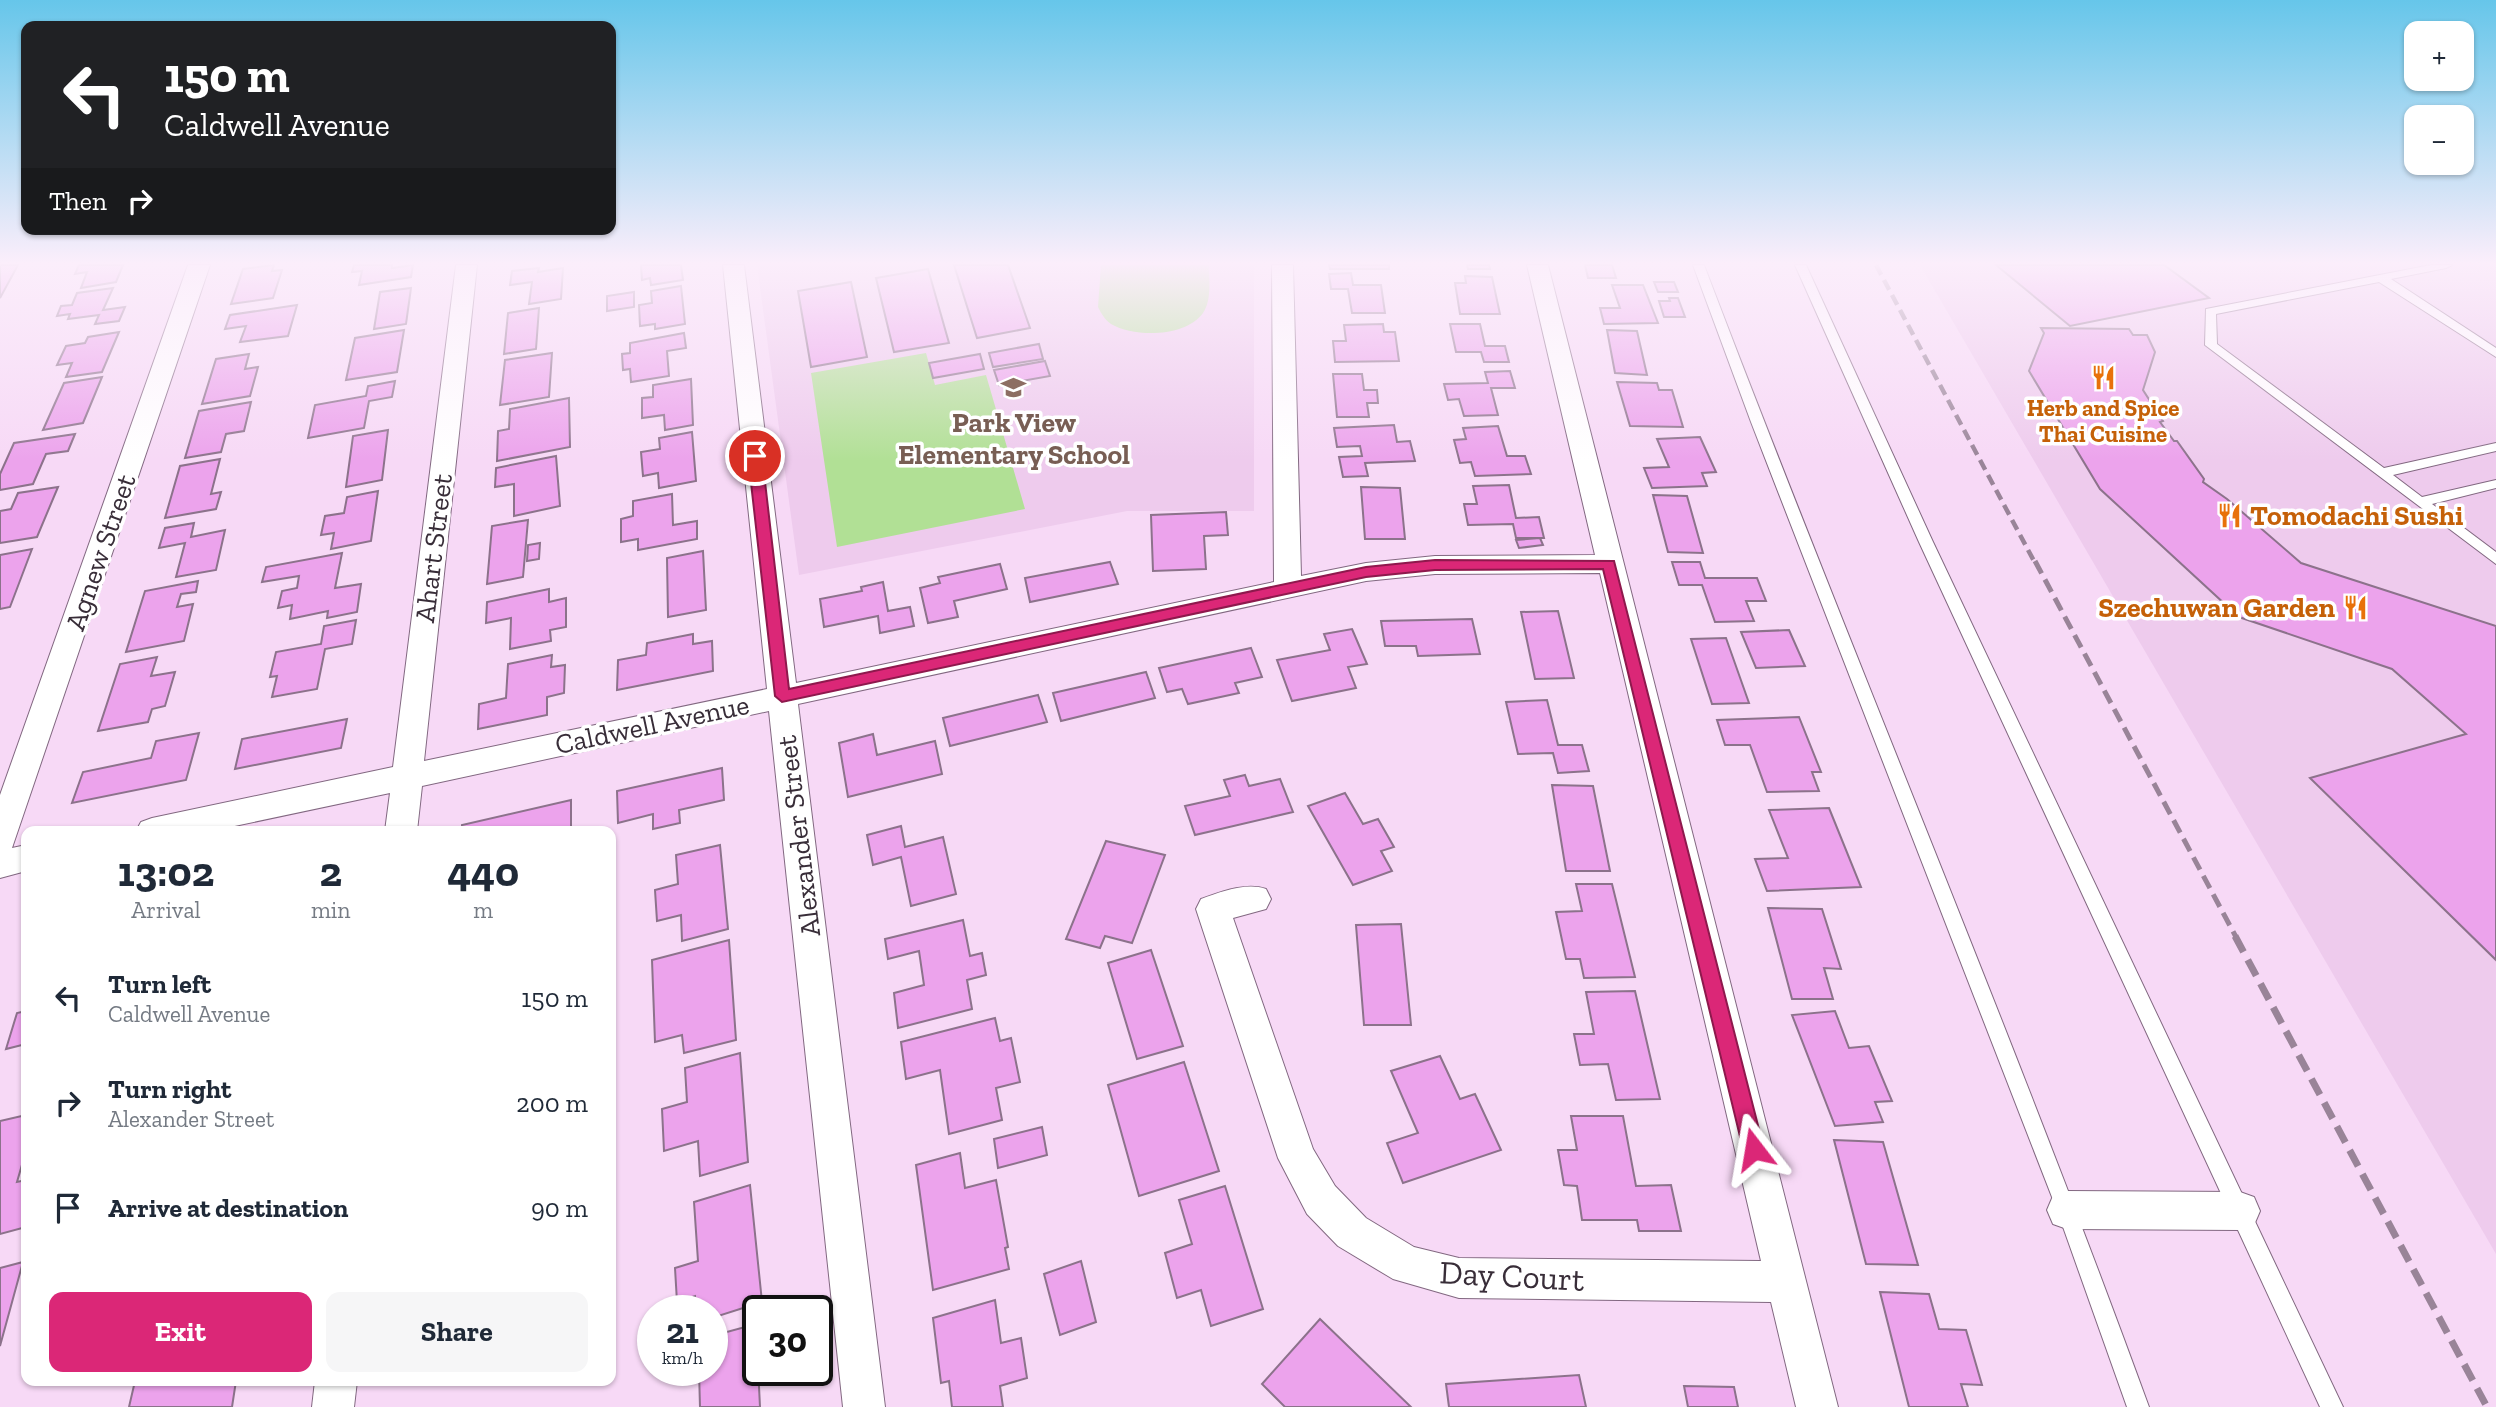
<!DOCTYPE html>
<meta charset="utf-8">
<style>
:root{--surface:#fff;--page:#f6f6f7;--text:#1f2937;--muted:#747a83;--accent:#db2777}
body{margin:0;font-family:"Zilla Slab",serif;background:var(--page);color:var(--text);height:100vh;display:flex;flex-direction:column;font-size:26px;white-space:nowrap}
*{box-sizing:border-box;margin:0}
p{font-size:23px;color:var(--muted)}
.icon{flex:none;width:38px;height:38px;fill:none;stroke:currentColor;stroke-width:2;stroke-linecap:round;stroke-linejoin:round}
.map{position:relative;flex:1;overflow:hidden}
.side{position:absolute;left:21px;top:826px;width:595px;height:560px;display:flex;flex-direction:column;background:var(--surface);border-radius:14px;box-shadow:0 2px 5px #0004}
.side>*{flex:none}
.guide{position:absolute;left:21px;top:21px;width:595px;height:214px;border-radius:14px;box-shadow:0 2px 5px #0004;background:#202124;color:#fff;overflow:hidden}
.tools{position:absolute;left:2404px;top:21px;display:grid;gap:14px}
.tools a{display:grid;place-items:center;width:70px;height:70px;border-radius:14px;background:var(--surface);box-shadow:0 2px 5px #0004;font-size:35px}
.speed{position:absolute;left:637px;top:1295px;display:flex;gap:14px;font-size:35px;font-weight:700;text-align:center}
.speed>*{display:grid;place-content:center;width:91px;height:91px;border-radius:50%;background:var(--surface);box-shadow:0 2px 5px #0004;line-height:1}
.speed small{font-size:18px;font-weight:400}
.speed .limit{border:4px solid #111;border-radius:10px;background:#fff;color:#111}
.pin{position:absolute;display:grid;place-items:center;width:60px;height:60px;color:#fff;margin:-30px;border:4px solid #fff;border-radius:50%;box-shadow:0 2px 7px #0007}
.me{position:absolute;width:77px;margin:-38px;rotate:346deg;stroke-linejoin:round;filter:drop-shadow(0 0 5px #0008)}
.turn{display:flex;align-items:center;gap:24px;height:147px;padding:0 28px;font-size:32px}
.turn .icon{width:91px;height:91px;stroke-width:2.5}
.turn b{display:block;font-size:49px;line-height:60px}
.then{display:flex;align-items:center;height:66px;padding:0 28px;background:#0003;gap:14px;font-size:26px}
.eta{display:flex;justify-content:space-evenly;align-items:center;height:119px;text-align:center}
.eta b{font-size:42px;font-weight:700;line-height:49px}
.button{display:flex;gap:14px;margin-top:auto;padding:14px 28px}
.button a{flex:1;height:80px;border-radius:14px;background:var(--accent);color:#fff;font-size:28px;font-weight:700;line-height:80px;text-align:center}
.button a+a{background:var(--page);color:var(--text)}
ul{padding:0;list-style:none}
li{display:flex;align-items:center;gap:21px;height:105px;padding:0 28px}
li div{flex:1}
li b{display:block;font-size:26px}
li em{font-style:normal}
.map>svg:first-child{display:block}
.built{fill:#eecbed}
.green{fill:#b1e095}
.building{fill:#eca3ec;stroke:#8c728b;stroke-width:2}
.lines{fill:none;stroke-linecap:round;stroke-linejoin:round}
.service-casing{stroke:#826881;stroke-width:2}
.minor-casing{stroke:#826881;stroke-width:2}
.service{fill:#fff;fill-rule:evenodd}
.minor{fill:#fff;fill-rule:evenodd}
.rail-far2{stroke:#998498;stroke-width:4.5;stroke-dasharray:11 6;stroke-linecap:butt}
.rail-far1{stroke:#998498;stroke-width:5;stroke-dasharray:14 7;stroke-linecap:butt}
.rail{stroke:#998498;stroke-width:7;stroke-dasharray:18 9;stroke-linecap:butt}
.route{fill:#db2777;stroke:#8e194d;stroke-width:2}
.labels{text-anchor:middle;stroke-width:7;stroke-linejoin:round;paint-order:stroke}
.far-food-label{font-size:23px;font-weight:bold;fill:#c56008;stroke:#fff}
.education-label{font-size:28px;font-weight:bold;fill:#785e54;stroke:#fff}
.food-label{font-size:28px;font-weight:bold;fill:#c56008;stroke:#fff;text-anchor:start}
.street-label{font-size:28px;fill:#382d38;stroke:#fff}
.near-street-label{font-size:33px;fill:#382d38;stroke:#fff}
</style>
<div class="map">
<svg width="2496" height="1407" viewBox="0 0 2496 1407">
<rect width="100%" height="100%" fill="#f7d9f6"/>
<!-- built -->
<g class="built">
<polygon points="757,265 1254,265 1254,511 1127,511 799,575"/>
<polygon points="1920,265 2496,265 2496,1254"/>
</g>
<!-- green -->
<g class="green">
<path d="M1101,265H1209C1209,279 1212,300 1203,313C1186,337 1135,338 1111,324C1105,320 1101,313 1098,307Z"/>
<polygon points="926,353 935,385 986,375 1025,509 837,547 811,373"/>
</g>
<!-- building -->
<g class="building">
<polygon points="0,265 18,265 0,298"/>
<polygon points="79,265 123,265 116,282 81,288 87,272 75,274"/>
<polygon points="274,265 272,271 282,270 273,298 231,304 243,269"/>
<polygon points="354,265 392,265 392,268 413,265 411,277 359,285 362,271 352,272"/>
<polygon points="641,265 681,265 683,280 651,285 650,278 642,280"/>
<polygon points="954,265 1008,265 1030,328 977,338"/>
<polygon points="1329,265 1389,265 1389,269 1330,269"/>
<polygon points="1467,265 1489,265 1490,269 1468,269"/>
<polygon points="1585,265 1612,265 1616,278 1588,278"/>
<polygon points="1996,265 2164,265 2209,298 2070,326"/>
<polygon points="539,268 538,272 563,268 561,299 529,304 532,282 510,285 512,271"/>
<polygon points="928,269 949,343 894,352 876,278"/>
<polygon points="1351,273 1353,285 1381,285 1385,313 1352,313 1348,289 1331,289 1329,274"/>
<polygon points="1465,276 1492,277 1500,314 1460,314 1455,283 1466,283"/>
<polygon points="851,282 867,357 811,367 798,291"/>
<polygon points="1654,282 1674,282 1678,292 1658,292"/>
<polygon points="1612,285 1643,285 1658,323 1604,324 1600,308 1620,308"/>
<polygon points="681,286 685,324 655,329 655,324 640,326 639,305 652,303 651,291"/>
<polygon points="113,288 103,310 125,307 119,321 95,324 99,315 68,319 70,314 57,316 61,306 72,305 77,293"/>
<polygon points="411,288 406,324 374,329 380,292"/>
<polygon points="634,292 634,307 607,311 607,296"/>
<polygon points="1669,298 1678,298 1685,317 1664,317 1659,301 1670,301"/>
<polygon points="297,305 288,336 240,342 246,326 225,329 230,315"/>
<polygon points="539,308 536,349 504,354 508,313"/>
<polygon points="1383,324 1384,332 1395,332 1399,361 1335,362 1333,341 1346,341 1344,325"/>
<polygon points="1450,324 1480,324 1485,346 1505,346 1509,362 1484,362 1481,352 1456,352"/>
<polygon points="2041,328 2129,329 2133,335 2147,335 2155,352 2143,390 2163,421 2160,422 2174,441 2177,441 2204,479 2203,482 2227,499 2301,563 2496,626 2496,960 2310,778 2466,734 2392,669 2239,617 2100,489 2029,371 2044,333"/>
<polygon points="404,330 397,372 346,380 355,338"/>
<polygon points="1607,330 1637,331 1647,375 1615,373"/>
<polygon points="119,332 102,372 66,377 72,363 57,365 66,346 85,343 88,337"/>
<polygon points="684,333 686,348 667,351 669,376 631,382 630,369 623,370 622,354 630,353 630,343"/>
<polygon points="1039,344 1043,359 993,367 989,353"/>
<polygon points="552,353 549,397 500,405 505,360"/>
<polygon points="249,354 245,369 258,367 250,396 202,404 216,359"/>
<polygon points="980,354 984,369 933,378 929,363"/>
<polygon points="1045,361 1050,376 999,385 994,370"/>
<polygon points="1510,371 1515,388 1491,388 1498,415 1464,416 1459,399 1448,400 1444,384 1488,383 1485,372"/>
<polygon points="1333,374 1362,374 1364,390 1377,390 1378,403 1367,403 1369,417 1337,417"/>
<polygon points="102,377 83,423 43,430 64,383"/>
<polygon points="691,379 693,425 665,430 664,415 642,418 642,398 653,397 653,385"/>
<polygon points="395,381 392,397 369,401 364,428 308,438 315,405 366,396 368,386"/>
<polygon points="1617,382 1657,383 1659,390 1672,390 1683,427 1630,426"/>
<polygon points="569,398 570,447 497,461 498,431 509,429 510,409"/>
<polygon points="251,402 244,431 226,434 221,452 185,458 199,411"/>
<polygon points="1394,425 1397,442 1410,441 1415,461 1365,463 1368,476 1343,477 1339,457 1362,456 1360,446 1337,447 1334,428"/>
<polygon points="1498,426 1507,456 1525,456 1531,474 1475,476 1471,462 1460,463 1454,440 1466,439 1463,428"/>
<polygon points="388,430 382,480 346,487 353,436"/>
<polygon points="692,432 696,481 659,488 658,473 643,476 641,452 660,449 659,438"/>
<polygon points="75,434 68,451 46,454 33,484 0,490 0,474 14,443"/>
<polygon points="1700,437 1716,472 1702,473 1707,486 1652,488 1644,468 1669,467 1657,439"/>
<polygon points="556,456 560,506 514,516 514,484 495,487 496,468"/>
<polygon points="220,459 211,494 221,492 216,509 165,518 180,466"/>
<polygon points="1509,485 1516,518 1539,517 1544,538 1516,538 1513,524 1468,525 1464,504 1477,504 1473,486"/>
<polygon points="58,487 37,537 0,543 0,511 11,509 18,493"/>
<polygon points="1361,487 1400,488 1405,539 1365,539"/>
<polygon points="378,491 371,541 331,549 334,533 321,535 325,516 344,513 347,497"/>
<polygon points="672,494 673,525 697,521 697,539 638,550 638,539 621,542 621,519 633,516 633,501"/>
<polygon points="1653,495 1687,496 1703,553 1668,552"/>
<polygon points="1226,512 1228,535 1204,536 1206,569 1153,571 1151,515"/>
<polygon points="528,520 523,577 487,584 492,526"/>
<polygon points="194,523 191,537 225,530 216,570 176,577 185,543 159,548 165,528"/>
<polygon points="1540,538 1543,545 1519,548 1516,540"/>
<polygon points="540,543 539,559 527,561 528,545"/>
<polygon points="32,549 10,607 0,609 0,555"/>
<polygon points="703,551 706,610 668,617 667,558"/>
<polygon points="342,553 335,588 361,584 357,612 327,618 328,611 290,619 292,605 278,608 282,591 297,588 299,576 262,582 266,567"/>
<polygon points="1110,562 1118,584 1030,602 1025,578"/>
<polygon points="1672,562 1700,562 1705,578 1757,578 1766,601 1746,601 1754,621 1715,622 1702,585 1679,585"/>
<polygon points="1000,564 1007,589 954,601 958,617 928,623 920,588 940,583 938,577"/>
<polygon points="198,581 196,592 181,594 177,607 193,604 184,641 126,652 145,591"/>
<polygon points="883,582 888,611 910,607 914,626 880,633 878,616 824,627 820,599 862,591 861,587"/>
<polygon points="549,589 549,602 566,598 566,627 550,630 551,641 510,649 511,618 486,623 487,602"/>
<polygon points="1558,611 1574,678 1535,679 1521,612"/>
<polygon points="1472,619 1480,654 1418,656 1416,646 1385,646 1381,621"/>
<polygon points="356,620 352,644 325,649 317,689 272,697 277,676 270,677 276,652 321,644 324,626"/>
<polygon points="1352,629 1367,664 1348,667 1356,688 1292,701 1277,660 1330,650 1324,634"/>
<polygon points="1789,630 1805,666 1756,668 1741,632"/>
<polygon points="693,634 693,644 712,641 713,671 617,690 618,660 646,655 647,643"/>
<polygon points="1726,638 1749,703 1712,704 1691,639"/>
<polygon points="1251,648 1262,677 1235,683 1239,693 1188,704 1182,689 1167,692 1159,668"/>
<polygon points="552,655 551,667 565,665 564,693 547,697 547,715 478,729 479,704 506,698 508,664"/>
<polygon points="157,657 151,676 175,672 165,706 152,709 148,722 98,731 120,664"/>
<polygon points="1146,672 1155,698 1061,721 1053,693"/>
<polygon points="1038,695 1047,722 950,746 943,718"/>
<polygon points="1547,700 1558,745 1582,745 1589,771 1558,773 1553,753 1518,754 1506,702"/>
<polygon points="1799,717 1821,772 1812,772 1819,791 1767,792 1750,745 1725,745 1717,720"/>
<polygon points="347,719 341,748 235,769 242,739"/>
<polygon points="199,733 186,780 72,803 83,772 151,758 156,741"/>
<polygon points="873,734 877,755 935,741 942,774 848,797 839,743"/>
<polygon points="722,768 724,800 679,810 680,823 653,829 653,814 618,823 617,791"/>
<polygon points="1245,775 1249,786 1280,779 1293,812 1195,835 1185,806 1230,796 1224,780"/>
<polygon points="1552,785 1593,786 1610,871 1566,871"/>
<polygon points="1345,793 1363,824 1378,819 1394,847 1381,851 1392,871 1353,885 1308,806"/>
<polygon points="571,800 571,831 462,831 462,825"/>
<polygon points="1829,808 1861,887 1767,891 1755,859 1788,858 1769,810"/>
<polygon points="901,826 905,847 943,837 956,894 911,906 901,857 873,865 867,835"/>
<polygon points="1106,841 1165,855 1132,943 1105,936 1100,948 1066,939"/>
<polygon points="720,845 728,929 682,941 681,915 657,921 655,890 678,884 676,855"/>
<polygon points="1576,884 1612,884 1635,977 1584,978 1580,959 1566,959 1556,912 1582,911"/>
<polygon points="1768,908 1822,909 1841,969 1824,968 1833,999 1792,999"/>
<polygon points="963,920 970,956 982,953 986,975 967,980 972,1009 898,1028 894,993 924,985 919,951 888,959 885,939"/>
<polygon points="1401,924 1411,1025 1364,1025 1356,925"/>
<polygon points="729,940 736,1040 684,1053 682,1035 655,1042 652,960"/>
<polygon points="1151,950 1183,1046 1137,1059 1108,963"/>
<polygon points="1635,991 1660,1099 1616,1100 1608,1064 1580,1065 1574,1034 1594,1034 1586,992"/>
<polygon points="26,1011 26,1044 6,1049 17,1013"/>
<polygon points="1835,1011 1849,1048 1869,1046 1892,1101 1875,1102 1883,1122 1835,1126 1792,1015"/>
<polygon points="995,1018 1000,1041 1011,1038 1020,1082 996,1088 1002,1120 949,1134 940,1070 906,1079 901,1042"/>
<polygon points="740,1053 748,1162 700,1176 698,1141 664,1151 662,1109 687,1102 685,1068"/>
<polygon points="1440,1056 1460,1099 1475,1094 1501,1150 1403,1183 1387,1143 1418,1133 1391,1071"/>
<polygon points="1184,1062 1219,1171 1139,1196 1108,1085"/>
<polygon points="26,1115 26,1151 17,1182 26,1180 26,1227 0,1234 0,1121"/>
<polygon points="1571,1116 1623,1116 1636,1186 1671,1185 1681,1231 1639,1231 1637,1220 1582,1220 1577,1186 1564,1185 1558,1150 1577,1150"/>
<polygon points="1042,1127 1047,1155 998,1168 994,1139"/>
<polygon points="1834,1140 1883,1142 1918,1265 1866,1264"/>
<polygon points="960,1153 965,1188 996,1180 1008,1247 1005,1248 1009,1269 933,1290 916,1165"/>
<polygon points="750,1185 762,1302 712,1318 712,1311 696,1311 695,1296 677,1302 675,1268 698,1261 694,1202"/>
<polygon points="1225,1186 1263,1309 1211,1326 1201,1290 1177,1298 1165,1253 1192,1244 1179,1200"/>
<polygon points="1081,1261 1096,1322 1060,1335 1044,1274"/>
<polygon points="23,1262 0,1346 0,1268"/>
<polygon points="1880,1292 1929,1294 1939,1329 1966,1330 1982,1385 1961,1384 1968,1407 1909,1407"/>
<polygon points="995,1300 1001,1343 1021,1338 1027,1378 1000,1386 1003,1407 952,1407 949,1381 941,1383 933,1318"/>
<polygon points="1320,1319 1411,1407 1285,1407 1262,1384"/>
<polygon points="756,1324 760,1407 700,1407 699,1370 712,1370 712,1336"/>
<polygon points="1579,1375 1586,1407 1449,1407 1446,1384"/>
<polygon points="135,1381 236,1381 232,1407 129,1407"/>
<polygon points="1684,1386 1734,1387 1738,1407 1688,1407"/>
</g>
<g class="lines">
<defs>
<g id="service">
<path d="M1693,265H1704C1849,647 2009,1023 2149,1407H2127L2057,1210L1751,422Z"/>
<polygon points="1795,265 1806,265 1933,542 2343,1407 2320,1407 1919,542"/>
<polygon points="2431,265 2452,265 2446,268 2391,279 2496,348 2496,357 2379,282 2216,314 2217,344 2384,468 2496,443 2496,451 2393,475 2422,497 2496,480 2496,488 2432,504 2496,552 2496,564 2205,345 2206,309"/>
</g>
<g id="minor">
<polygon points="188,265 210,265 12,848 26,845 26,871 0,878 0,795"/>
<path d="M456,265H477L424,761L767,689L723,265H744L796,683L1274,582L1272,265H1293L1301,576L1366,563L1435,556L1595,555L1527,265H1548L1838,1407H1796L1771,1302L1459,1298L1393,1279L1338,1246L1307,1214L1278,1158L1196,909L1201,899C1221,892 1246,882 1266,889L1271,899L1266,909L1233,918L1313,1149L1335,1186L1366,1218L1414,1247L1459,1258L1761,1261L1600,573L1435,574L1366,581L798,704L885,1407H843L769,711L422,786L417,831H385L390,793L211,831H136L141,822L152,818L393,767Z"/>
<polygon points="2067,1191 2240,1192 2254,1197 2260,1211 2254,1225 2240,1230 2067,1229 2053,1224 2047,1210 2053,1196"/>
<polygon points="315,1381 357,1381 354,1407 312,1407"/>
</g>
</defs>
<!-- service casing -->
<use href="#service" class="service-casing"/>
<!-- minor casing -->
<use href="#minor" class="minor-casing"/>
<!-- service -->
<use href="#service" class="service"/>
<!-- minor -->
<use href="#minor" class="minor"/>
<!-- rail-far2 -->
<polyline class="rail-far2" points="1876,265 2035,563"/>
<!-- rail-far1 -->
<polyline class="rail-far1" points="2035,561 2236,937"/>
<!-- rail -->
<polyline class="rail" points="2235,936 2487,1407"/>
</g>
<!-- sky -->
<linearGradient id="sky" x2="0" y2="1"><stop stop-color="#66c6ea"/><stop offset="0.57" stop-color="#fbeefb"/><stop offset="1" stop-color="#fbeefb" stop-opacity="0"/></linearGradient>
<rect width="2496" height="461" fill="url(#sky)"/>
<!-- route -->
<polygon class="route" points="755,452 762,456 789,689 1366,567 1435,560 1614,561 1764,1149 1761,1156 1754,1159 1746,1156 1743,1149 1603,569 1435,570 1366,577 782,702 775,696 748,456"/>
<!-- icons -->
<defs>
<symbol id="restaurant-bare" viewBox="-9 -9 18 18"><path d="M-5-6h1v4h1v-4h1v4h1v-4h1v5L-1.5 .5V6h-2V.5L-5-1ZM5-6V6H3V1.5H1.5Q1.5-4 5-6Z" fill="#e8710a" stroke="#fff" stroke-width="2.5" paint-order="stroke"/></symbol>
<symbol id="school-bare" viewBox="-9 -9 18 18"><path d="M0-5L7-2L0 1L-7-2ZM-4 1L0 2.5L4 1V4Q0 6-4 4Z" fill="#8d6e63" stroke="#fff" stroke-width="2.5" paint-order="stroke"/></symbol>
</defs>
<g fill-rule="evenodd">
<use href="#restaurant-bare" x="2086" y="360" width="35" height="35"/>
<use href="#school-bare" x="996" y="370" width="35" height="35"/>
<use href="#restaurant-bare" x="2212" y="498" width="35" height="35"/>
<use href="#restaurant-bare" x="2338" y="590" width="35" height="35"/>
</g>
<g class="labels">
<!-- far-food labels -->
<g class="far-food-label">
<text x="2103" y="416">Herb and Spice<tspan x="2103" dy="26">Thai Cuisine</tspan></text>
</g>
<!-- education labels -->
<g class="education-label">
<text x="1014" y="432">Park View<tspan x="1014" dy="32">Elementary School</tspan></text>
</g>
<!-- food labels -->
<g class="food-label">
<text x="2250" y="525">Tomodachi Sushi</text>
<text x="2335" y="617" text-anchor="end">Szechuwan Garden</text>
</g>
<!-- street labels -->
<g class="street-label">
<text transform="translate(433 548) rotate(-83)" y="10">Ahart Street</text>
<text transform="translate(100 552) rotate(-71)" y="10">Agnew Street</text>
<text transform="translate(652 724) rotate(-12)" y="10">Caldwell Avenue</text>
<text transform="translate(798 836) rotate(-97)" y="10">Alexander Street</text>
</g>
<!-- near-street labels -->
<g class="near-street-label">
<text transform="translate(1512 1275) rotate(3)" y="12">Day Court</text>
</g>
</g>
</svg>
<div class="tools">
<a>+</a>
<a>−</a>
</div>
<div class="speed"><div>21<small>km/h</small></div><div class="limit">30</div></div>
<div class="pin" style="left:755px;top:456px;background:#d93025"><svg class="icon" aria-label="arrive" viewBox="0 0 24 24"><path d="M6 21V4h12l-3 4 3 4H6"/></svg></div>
<svg class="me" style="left:1754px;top:1149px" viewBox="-20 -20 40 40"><path d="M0-17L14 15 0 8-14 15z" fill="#db2777" stroke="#fff" stroke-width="4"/></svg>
<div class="guide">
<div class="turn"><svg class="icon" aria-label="left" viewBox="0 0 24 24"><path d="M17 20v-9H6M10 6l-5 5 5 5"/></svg><div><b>150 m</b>Caldwell Avenue</div></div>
<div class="then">Then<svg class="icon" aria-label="right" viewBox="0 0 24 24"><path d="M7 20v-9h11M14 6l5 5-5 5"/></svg></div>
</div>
<section class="side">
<div class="eta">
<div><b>13:02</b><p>Arrival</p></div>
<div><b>2</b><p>min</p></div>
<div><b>440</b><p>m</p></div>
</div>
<ul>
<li><svg class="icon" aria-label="left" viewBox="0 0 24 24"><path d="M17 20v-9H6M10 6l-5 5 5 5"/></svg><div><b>Turn left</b><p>Caldwell Avenue</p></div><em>150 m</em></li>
<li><svg class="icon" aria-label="right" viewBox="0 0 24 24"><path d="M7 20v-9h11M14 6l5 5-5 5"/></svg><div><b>Turn right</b><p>Alexander Street</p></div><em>200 m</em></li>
<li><svg class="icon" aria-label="arrive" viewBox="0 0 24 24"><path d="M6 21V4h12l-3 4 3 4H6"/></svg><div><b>Arrive at destination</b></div><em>90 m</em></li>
</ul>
<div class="button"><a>Exit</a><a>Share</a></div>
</section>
</div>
